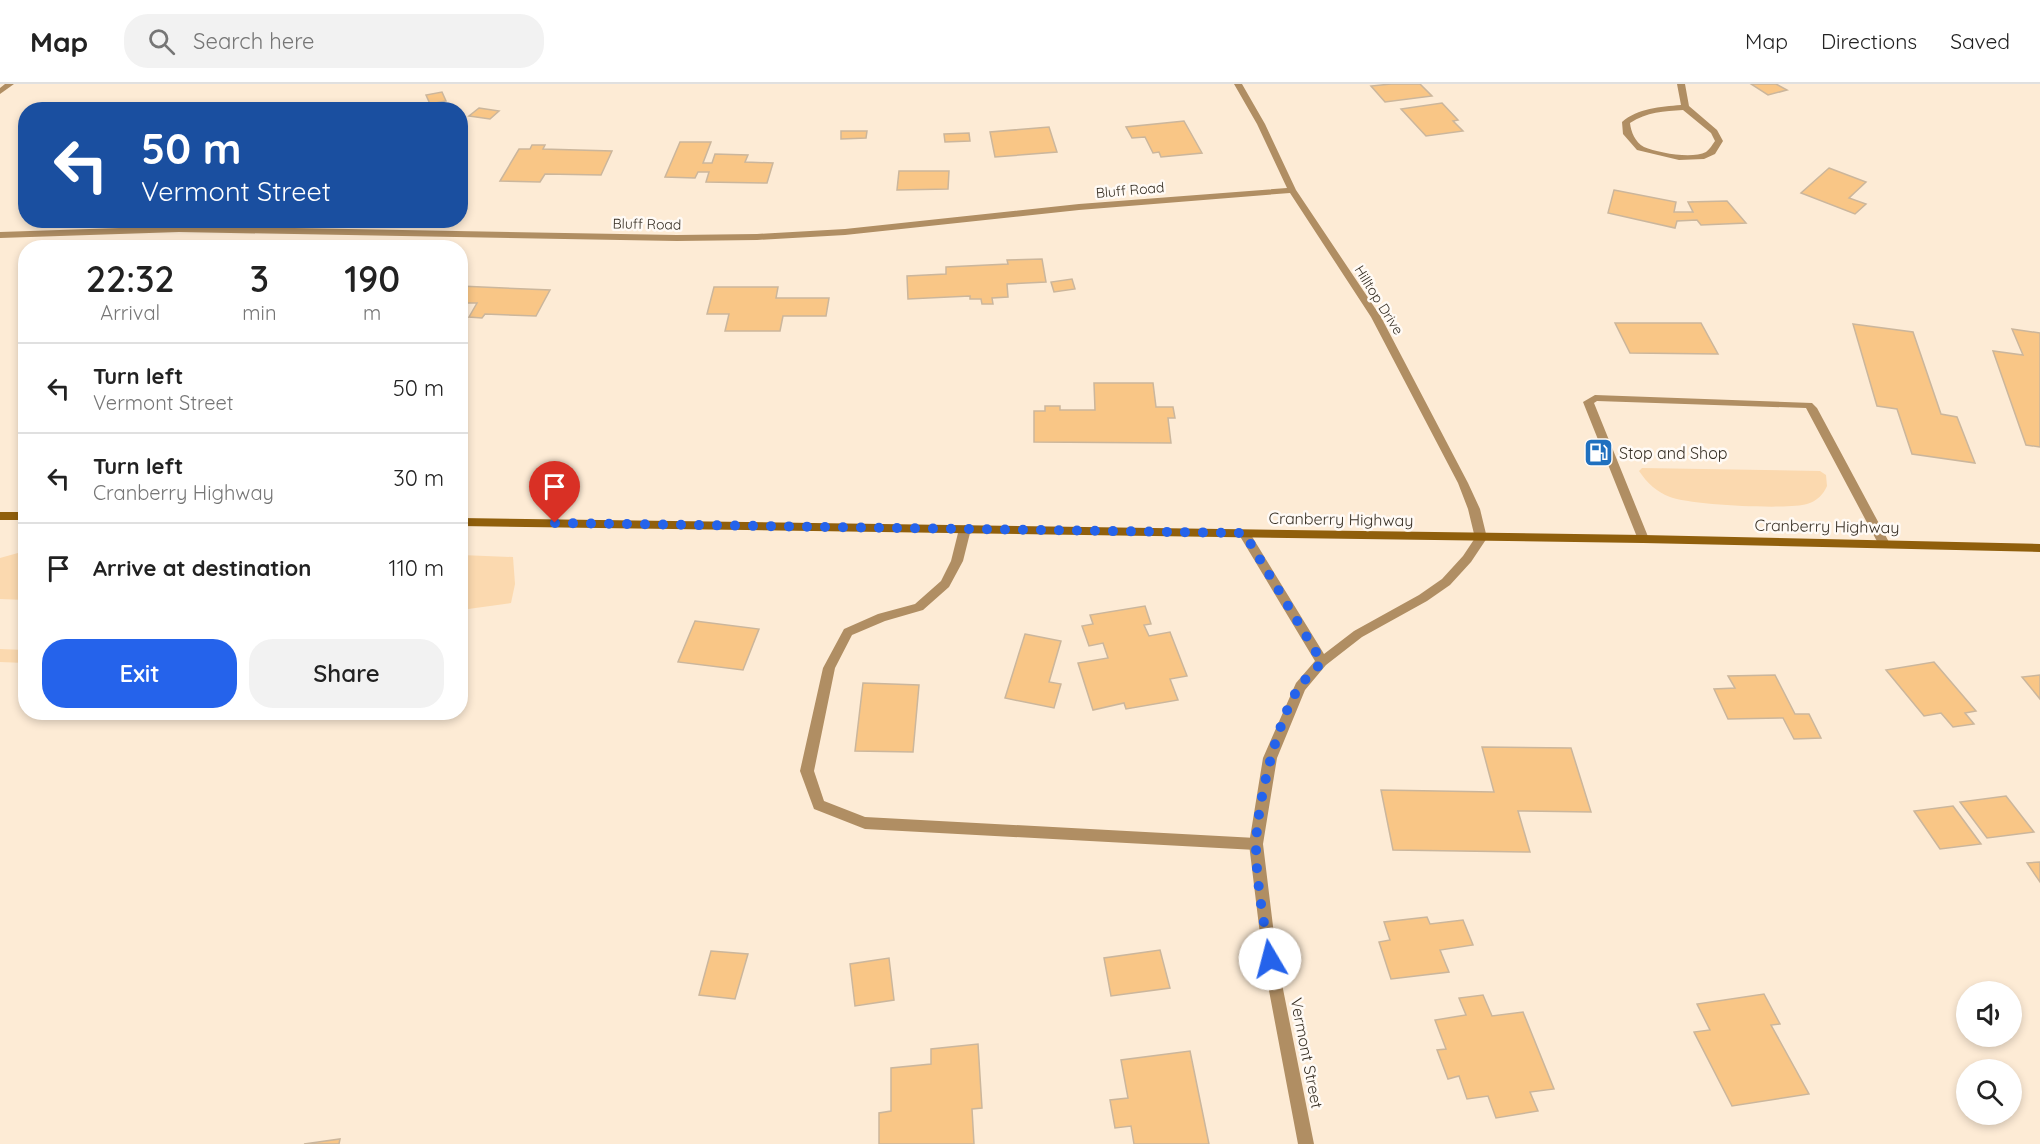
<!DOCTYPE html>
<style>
:root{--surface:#fff;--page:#f2f2f2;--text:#222;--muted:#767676;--line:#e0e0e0;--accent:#2563eb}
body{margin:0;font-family:Quicksand,sans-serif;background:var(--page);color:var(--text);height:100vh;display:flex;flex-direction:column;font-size:22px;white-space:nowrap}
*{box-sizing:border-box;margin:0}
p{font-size:20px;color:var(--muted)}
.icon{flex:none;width:33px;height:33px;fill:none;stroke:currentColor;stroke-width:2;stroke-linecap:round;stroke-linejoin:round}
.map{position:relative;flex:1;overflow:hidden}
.side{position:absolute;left:18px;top:156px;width:450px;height:480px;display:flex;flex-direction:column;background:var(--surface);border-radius:24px;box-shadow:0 3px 9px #0003}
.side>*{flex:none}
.banner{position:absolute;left:18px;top:18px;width:450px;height:126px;border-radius:24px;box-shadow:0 3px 9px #0003;background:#1a4fa0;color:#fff;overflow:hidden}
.buttons{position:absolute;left:1956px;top:897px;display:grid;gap:12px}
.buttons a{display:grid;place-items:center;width:66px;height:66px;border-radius:50%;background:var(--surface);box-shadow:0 3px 9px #0003;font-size:30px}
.pin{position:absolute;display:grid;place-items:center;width:51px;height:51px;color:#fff;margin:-62px -26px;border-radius:50% 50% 50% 0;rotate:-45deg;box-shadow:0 0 6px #0007}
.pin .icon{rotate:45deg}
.me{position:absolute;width:66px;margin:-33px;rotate:352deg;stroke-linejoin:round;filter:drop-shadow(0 0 4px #0008)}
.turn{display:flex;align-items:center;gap:21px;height:126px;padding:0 24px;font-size:27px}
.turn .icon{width:78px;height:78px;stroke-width:2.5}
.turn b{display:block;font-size:42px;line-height:51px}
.eta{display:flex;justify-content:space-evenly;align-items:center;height:102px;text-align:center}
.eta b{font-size:36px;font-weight:600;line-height:42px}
.action{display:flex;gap:12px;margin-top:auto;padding:12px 24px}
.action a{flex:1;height:69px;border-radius:24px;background:var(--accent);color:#fff;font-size:24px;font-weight:600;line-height:69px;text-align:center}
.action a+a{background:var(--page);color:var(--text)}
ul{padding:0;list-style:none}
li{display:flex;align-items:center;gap:18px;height:90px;padding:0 24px;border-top:2px solid var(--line)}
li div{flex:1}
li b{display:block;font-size:22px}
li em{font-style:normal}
header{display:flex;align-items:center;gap:36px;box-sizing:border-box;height:84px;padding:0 30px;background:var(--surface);border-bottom:2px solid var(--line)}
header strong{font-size:28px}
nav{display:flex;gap:33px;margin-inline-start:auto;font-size:21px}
.search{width:420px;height:54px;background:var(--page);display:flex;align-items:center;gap:15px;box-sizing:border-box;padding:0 21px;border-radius:24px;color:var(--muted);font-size:22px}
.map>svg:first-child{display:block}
.green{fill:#fbd9af}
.building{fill:#f9c686;stroke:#cbb69c;stroke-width:1.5}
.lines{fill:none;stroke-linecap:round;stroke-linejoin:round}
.service{fill:#b08e63;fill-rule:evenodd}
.minor{fill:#b08e63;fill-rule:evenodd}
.secondary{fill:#905f0c;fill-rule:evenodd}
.route{stroke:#2563eb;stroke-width:10;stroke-dasharray:0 18}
.labels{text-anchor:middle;stroke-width:5;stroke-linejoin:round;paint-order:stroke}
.far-street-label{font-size:14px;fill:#372f24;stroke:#fffaf5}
.poi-label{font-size:16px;fill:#372f24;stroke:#fffaf5;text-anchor:start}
.street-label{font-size:16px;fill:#372f24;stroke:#fffaf5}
</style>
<header>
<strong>Map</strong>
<div class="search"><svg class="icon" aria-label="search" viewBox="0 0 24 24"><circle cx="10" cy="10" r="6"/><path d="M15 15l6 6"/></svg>Search here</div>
<nav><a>Map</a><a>Directions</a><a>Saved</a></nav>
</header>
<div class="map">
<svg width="2040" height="1060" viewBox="0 0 2040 1060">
<rect width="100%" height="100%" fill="#fdebd5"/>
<!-- green -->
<g class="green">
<path d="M1642,384L1820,387L1826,391L1827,402C1823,411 1817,417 1807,420C1788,426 1690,421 1670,413C1657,408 1647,399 1639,387Z"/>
<polygon points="25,467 25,516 0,515 0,474"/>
<polygon points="461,471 513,473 515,500 511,519 461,526"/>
<polygon points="0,565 25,566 25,579 0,578"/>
</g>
<!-- building -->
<g class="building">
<polygon points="1391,0 1420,0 1432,12 1385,18 1371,2"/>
<polygon points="1751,0 1776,0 1787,6 1768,11"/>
<polygon points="442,8 446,17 430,20 426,11"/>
<polygon points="1442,19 1458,36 1453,37 1463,47 1426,52 1401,25"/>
<polygon points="479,24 499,27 490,35 469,32"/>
<polygon points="1184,37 1202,69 1161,73 1159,68 1153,69 1145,53 1132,54 1126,43"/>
<polygon points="1049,43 1057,68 995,73 990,48"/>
<polygon points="841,47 867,47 866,54 841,55"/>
<polygon points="969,49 970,57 945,58 944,50"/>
<polygon points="680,58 711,58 703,79 712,79 715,70 748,71 745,78 773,79 767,99 706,98 709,88 698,88 695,94 665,93"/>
<polygon points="532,61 545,61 543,65 612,67 601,91 545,90 540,98 500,97 519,65 530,65"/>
<polygon points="1829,84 1866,98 1849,114 1866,120 1855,130 1801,109"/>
<polygon points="899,87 949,87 948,105 897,106"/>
<polygon points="1614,106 1676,118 1674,128 1693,128 1688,118 1727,117 1746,139 1701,141 1697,136 1677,137 1675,144 1608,129"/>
<polygon points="1042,175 1046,198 1007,200 1008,213 992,214 993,220 982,220 981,215 970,215 970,212 908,215 907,192 946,190 946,183 1008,180 1007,176"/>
<polygon points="1072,195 1075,205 1054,208 1051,198"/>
<polygon points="460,202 550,206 536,232 485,230 482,234 469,233 477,219 462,219 460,222"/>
<polygon points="714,203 778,203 776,214 829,214 826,232 783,232 780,247 725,247 729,230 707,230"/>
<polygon points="1615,239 1701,239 1718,270 1630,269"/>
<polygon points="1853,240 1913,248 1941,330 1957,333 1975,379 1912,370 1897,325 1877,322"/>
<polygon points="2012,245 2040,249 2040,363 2026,361 1993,267 2023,271"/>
<polygon points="1094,299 1153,299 1156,323 1173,323 1175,334 1168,334 1171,359 1034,358 1034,327 1045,327 1045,322 1060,322 1060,326 1095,326"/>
<polygon points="1145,522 1151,540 1144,541 1149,552 1170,548 1187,592 1170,595 1178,616 1126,625 1124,619 1093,626 1078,579 1108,574 1103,559 1089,562 1082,542 1093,540 1090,531"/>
<polygon points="695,537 759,545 743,586 678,578"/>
<polygon points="1025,550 1061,557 1049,598 1061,600 1054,624 1005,614"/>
<polygon points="1934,578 1976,627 1965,629 1974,640 1953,643 1941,629 1924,632 1886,586"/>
<polygon points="1775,591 1795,630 1809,630 1821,654 1794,655 1783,634 1728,635 1714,605 1735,604 1728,592"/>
<polygon points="2040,591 2040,615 2022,593"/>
<polygon points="863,599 919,601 913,668 855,667"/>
<polygon points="1482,663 1571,664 1591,728 1518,727 1530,768 1393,766 1381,706 1494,708"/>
<polygon points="2006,712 2034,748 1987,754 1960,718"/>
<polygon points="1953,722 1981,760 1940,765 1914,727"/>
<polygon points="2040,778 2040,798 2027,779"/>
<polygon points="1427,833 1430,840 1463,836 1473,861 1440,866 1449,888 1391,895 1379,858 1390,856 1384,838"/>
<polygon points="1160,866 1170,904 1111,912 1104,874"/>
<polygon points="711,867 748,870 735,915 699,911"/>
<polygon points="889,874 894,916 855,922 850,880"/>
<polygon points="1764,910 1780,940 1771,941 1809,1010 1732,1022 1694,948 1710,946 1697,920"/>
<polygon points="1483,911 1492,932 1523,928 1554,1005 1530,1008 1538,1027 1496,1034 1488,1012 1467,1015 1459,992 1448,995 1437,966 1446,965 1435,936 1466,931 1459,914"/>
<polygon points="978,960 982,1024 972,1025 974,1060 879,1060 879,1029 891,1027 891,984 931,980 931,965"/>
<polygon points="1190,967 1209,1060 1134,1060 1131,1042 1115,1044 1110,1016 1128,1014 1121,976"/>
<polygon points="340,1055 339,1060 304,1060"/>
</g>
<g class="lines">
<!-- service -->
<g class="service">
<polygon points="1595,311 1812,319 1817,324 1890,460 1884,464 1880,463 1806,324 1597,317 1594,319 1649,455 1643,459 1639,458 1583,318"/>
<polygon points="965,441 971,445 963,477 949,503 923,526 885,537 852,551 835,584 814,687 824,717 865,733 1256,754 1261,756 1263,760 1261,764 1256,766 865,745 814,725 800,687 823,584 844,545 878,530 915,520 941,497 951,477 959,445"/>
</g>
<!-- minor -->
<g class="minor">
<polygon points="5,0 14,0 0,10 0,4"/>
<polygon points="1234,0 1242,0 1265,40 1296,106 1381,233 1468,399 1480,425 1487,454 1471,478 1450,501 1427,517 1362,553 1326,581 1305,606 1277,674 1263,760 1277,875 1314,1060 1298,1060 1263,875 1249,760 1263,674 1296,599 1315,577 1238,449 1240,446 1248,446 1324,570 1354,547 1419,511 1442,495 1463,472 1475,454 1468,425 1458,399 1371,233 1290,109 1079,126 845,151 757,156 677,157 179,148 0,154 0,148 179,142 677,151 757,150 845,145 1079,120 1287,104 1257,40"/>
<path d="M1677,0H1685L1689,22L1717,46L1723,57L1715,70L1704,75L1679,76L1637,66L1623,50L1622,38C1638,24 1660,23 1681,21ZM1683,26L1711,49L1715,57C1712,61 1710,65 1706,68C1692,75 1658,69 1644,63C1635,58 1631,48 1630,39C1647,28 1664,27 1683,26Z"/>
</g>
<!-- secondary -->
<g class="secondary">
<rect x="0" y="428" width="26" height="8"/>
<polygon points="460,434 1643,451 2040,460 2040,468 1643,459 460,442"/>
</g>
</g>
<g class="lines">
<!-- route -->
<path class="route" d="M555,439L1244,449L1322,578C1315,586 1306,594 1300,602C1277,635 1257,720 1256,761C1256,798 1264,838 1270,875"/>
</g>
<!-- icons -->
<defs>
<symbol id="fuel-square" viewBox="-11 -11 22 22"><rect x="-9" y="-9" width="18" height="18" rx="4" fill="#2070bf" stroke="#fffaf5"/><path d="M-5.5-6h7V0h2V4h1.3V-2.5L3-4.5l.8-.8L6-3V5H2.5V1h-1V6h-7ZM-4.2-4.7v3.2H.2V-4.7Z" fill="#fff"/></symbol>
</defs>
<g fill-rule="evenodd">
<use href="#fuel-square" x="1582" y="352" width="33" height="33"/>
</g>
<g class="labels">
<!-- far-street labels -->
<g class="far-street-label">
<text transform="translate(1130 106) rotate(-5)" y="5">Bluff Road</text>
<text transform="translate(647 140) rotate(1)" y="5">Bluff Road</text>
<text transform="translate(1379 216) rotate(58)" y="5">Hilltop Drive</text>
</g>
<!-- poi labels -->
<g class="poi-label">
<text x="1619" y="375">Stop and Shop</text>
</g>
<!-- street labels -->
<g class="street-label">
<text transform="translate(1341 435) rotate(1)" y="6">Cranberry Highway</text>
<text transform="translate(1827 442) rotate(1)" y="6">Cranberry Highway</text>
<text transform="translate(1307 969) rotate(79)" y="6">Vermont Street</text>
</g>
</g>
</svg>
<div class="buttons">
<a><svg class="icon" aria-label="sound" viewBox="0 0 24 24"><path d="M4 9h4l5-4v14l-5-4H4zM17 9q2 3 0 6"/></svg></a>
<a><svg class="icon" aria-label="search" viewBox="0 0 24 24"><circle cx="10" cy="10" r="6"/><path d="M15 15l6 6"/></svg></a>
</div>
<div class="pin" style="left:555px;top:439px;background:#d93025"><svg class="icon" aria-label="arrive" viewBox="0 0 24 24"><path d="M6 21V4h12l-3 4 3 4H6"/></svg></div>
<svg class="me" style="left:1270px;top:875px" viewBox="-20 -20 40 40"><circle r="19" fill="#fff"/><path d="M0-13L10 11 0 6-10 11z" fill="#2563eb"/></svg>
<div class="banner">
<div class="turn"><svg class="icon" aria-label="left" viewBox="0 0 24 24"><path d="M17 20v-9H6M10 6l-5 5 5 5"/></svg><div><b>50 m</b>Vermont Street</div></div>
</div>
<section class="side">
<div class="eta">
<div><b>22:32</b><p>Arrival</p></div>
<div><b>3</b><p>min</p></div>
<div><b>190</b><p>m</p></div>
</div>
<ul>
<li><svg class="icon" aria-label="left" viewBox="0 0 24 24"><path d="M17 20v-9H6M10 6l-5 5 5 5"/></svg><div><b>Turn left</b><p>Vermont Street</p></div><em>50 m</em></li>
<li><svg class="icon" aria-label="left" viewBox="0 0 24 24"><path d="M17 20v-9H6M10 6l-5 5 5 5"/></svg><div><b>Turn left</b><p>Cranberry Highway</p></div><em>30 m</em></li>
<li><svg class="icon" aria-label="arrive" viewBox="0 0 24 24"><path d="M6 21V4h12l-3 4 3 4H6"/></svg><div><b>Arrive at destination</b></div><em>110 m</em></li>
</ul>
<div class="action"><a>Exit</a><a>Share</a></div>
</section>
</div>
